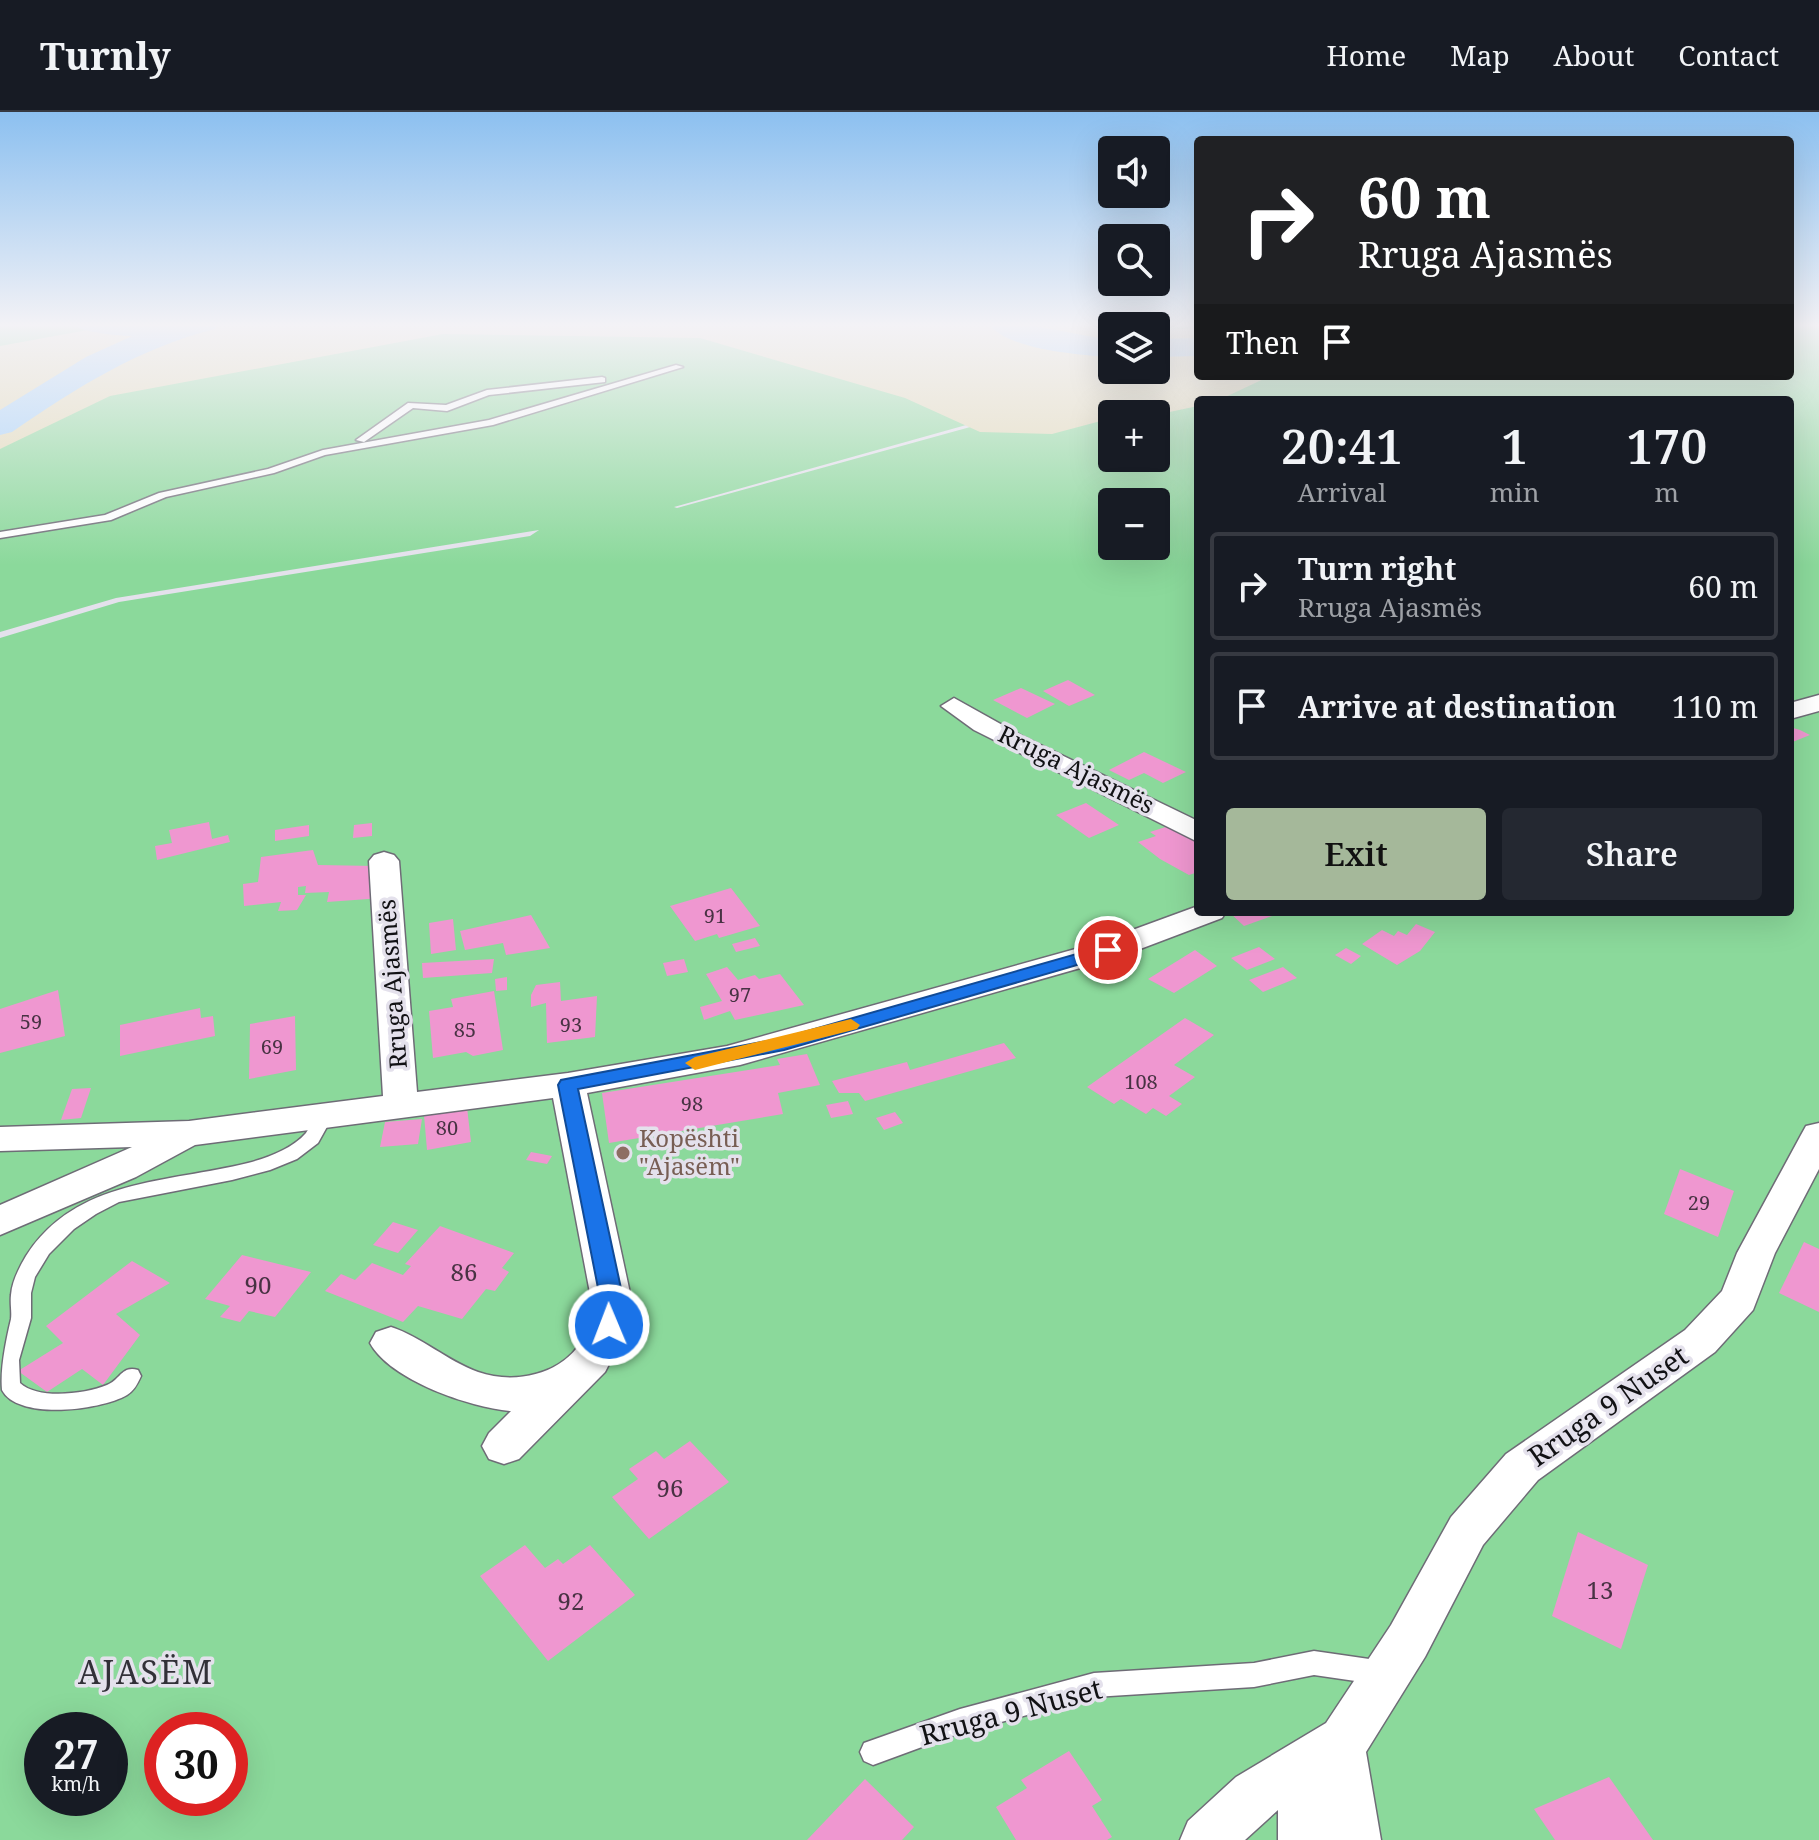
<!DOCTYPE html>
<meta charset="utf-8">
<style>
:root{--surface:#171b24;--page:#242831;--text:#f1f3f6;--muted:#9ea1a6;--line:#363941;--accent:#a5b89a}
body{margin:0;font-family:"Noto Serif",serif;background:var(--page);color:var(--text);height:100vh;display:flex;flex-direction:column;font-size:30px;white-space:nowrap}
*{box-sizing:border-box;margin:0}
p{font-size:26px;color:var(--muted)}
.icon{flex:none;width:44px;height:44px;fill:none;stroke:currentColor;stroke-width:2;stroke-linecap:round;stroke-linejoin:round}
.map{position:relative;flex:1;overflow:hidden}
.details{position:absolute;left:1194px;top:284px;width:600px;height:520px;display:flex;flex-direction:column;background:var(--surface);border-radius:8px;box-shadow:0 8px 32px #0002}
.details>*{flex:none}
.hud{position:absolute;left:1194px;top:24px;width:600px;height:244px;border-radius:8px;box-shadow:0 8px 32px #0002;background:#202124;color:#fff;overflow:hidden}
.buttons{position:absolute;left:1098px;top:24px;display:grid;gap:16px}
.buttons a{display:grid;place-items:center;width:72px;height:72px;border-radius:8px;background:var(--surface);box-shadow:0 8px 32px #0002;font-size:40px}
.speed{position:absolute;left:24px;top:1600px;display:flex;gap:16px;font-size:40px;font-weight:700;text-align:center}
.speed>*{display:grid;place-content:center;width:104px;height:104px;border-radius:50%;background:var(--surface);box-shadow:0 8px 32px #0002;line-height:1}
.speed small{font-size:20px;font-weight:400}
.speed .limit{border:12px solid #d22;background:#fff;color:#111}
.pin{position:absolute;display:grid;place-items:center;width:68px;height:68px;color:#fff;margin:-34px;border:4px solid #fff;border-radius:50%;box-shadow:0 2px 8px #0007}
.me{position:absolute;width:88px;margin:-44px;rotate:359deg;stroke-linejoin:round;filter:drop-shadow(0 0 6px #0008)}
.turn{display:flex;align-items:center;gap:28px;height:168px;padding:0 32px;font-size:36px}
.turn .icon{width:104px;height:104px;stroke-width:2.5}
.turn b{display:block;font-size:56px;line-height:68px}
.then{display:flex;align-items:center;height:76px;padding:0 32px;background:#0003;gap:16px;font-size:30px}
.eta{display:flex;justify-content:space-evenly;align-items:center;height:136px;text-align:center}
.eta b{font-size:48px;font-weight:600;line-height:56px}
.cta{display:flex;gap:16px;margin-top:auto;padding:16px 32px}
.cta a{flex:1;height:92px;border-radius:8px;background:var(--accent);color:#111;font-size:32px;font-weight:600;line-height:92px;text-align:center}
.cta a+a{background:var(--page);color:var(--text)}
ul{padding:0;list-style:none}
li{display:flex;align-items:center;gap:24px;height:108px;margin:0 16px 12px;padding:0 16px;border:4px solid var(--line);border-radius:8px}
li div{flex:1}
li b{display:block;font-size:30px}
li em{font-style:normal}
header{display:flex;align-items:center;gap:48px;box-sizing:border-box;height:112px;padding:0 40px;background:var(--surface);border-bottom:2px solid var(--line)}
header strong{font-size:38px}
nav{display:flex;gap:44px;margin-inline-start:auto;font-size:28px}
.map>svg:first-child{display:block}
.green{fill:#8bd99b;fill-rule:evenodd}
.sand{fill:#e3dab5}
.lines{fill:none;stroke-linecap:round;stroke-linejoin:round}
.canal{fill:#a3d1fb;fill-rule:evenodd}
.river{fill:#a3d1fb;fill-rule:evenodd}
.building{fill:#ef97d0}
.lane-casing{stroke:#6e6c76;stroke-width:3}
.street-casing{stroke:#6e6c76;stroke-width:3}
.lane{fill:#fff;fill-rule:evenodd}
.street{fill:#fff;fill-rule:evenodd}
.route{fill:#1a73e8;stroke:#114b97;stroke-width:2}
.slow{fill:#f59e0b}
.education-dot{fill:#8d6e63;stroke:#e4e1ec;stroke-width:3}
.labels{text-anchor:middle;stroke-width:7;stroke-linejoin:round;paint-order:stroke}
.number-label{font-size:20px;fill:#483243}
.street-label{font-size:24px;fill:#111114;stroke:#e4e1ec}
.education-label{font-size:24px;fill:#785e54;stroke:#e4e1ec;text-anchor:start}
.near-number-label{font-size:24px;fill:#483243}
.near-street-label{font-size:28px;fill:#111114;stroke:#e4e1ec}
.near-neighbourhood-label{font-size:32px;letter-spacing:2px;fill:#323038;stroke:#e4e1ec}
</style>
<header>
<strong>Turnly</strong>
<nav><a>Home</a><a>Map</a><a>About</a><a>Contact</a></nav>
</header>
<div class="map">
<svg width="1819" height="1728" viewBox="0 0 1819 1728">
<rect width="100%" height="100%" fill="#e4e1ec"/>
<!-- green -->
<path class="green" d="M0,211H1198V240L1156,254V214H1112V258L984,308L674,395L677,396L992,309L1198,264H1790V211H1819V1728H0V526L119,490L530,424L539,418L116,486L0,520ZM1198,288H1790V800H1198ZM1112,302H1156V346H1112ZM1112,390H1156V434H1112ZM42,1618H110V1686H42ZM162,1618H230V1686H162Z"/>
<!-- sand -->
<polygon class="sand" points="126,211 1072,211 1112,218 1112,258 1156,258 1156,218 1198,216 1198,264 1270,264 1219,288 1198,288 1198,294 1160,302 1112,302 1112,306 1052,322 980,320 905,286 700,226 443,222 110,284 0,337 0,234"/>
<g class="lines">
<!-- canal -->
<path class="canal" d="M70,211L172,212L180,217C167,230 83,224 70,211Z"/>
<!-- river -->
<g class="river">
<path d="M220,211L215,217C139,236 76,276 12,320L0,323V298L86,245L139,221L169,211Z"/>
<path d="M988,211C1030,210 1070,222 1112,228V246C1080,242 1008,239 988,211Z"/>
<polygon points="1198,226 1198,244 1156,245 1156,227"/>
</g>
</g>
<!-- building -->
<g class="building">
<polygon points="1068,568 1095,583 1069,594 1043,579"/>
<polygon points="1021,576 1055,592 1027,606 993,588"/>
<polygon points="1790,615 1800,618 1810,623 1790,631"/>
<polygon points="1144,640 1186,660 1163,671 1144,661 1129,668 1109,658"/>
<polygon points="1086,691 1119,713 1089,726 1056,703"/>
<polygon points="209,710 212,727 228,723 230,730 157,748 155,734 172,731 169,718"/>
<polygon points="372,711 372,724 353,726 354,713"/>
<polygon points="1175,712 1198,730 1198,760 1189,763 1160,747 1138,730 1156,724 1150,720"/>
<polygon points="309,713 309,724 275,729 275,718"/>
<polygon points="313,738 318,753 376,754 382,786 327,790 329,780 305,781 306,774 298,775 298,783 306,783 297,798 278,799 281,790 244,794 243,772 258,770 261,745"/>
<polygon points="731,776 760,814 719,826 717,822 695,829 670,794"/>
<polygon points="1233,800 1272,800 1275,803 1244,814 1230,801"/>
<polygon points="531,803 550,836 506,843 503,831 465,838 460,819"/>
<polygon points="453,807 456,838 431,842 429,811"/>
<polygon points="1416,812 1435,820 1420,839 1397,853 1362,832 1382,818 1394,824 1398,819 1407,823"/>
<polygon points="755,826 760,834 736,840 732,832"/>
<polygon points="1259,835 1275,847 1247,858 1231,846"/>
<polygon points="1346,836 1361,844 1351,852 1335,843"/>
<polygon points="1195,838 1217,854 1174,881 1148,867"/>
<polygon points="494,847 492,861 423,866 422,851"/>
<polygon points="684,847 688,860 667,864 663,851"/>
<polygon points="727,855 738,868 755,863 759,867 780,862 804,893 735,908 730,899 704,908 700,895 722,889 706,862"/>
<polygon points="1283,855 1297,866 1263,880 1249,868"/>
<polygon points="507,865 507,878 496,879 495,867"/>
<polygon points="560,870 561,889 597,884 595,925 547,931 546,891 531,895 531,883 536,873"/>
<polygon points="58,878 65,924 0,941 0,897"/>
<polygon points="494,879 503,938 473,944 466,940 433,946 429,899 453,895 451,887"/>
<polygon points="200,896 201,906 213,904 215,924 120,944 120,913"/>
<polygon points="295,904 296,958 249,967 250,912"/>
<polygon points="1185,906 1214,923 1174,953 1195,965 1169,984 1182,992 1166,1004 1153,996 1146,1002 1121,987 1114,992 1087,975"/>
<polygon points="1004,931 1016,946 865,989 859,981 839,981 832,969 907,950 910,958"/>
<polygon points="807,942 820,973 778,981 783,1002 609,1031 602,981 780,953 777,947"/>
<polygon points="91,976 81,1006 61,1008 72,977"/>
<polygon points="848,989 853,1002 831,1006 826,993"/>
<polygon points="467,995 471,1030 427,1038 424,1003"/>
<polygon points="895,1000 903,1011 884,1018 876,1006"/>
<polygon points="422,1007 418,1032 380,1035 385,1010"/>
<polygon points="531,1040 552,1044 547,1052 526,1048"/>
<polygon points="1680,1057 1734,1079 1718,1125 1664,1102"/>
<polygon points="393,1110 418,1118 398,1141 373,1133"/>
<polygon points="440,1114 514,1141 502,1156 509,1160 495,1179 486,1177 462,1207 418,1194 403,1210 325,1179 341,1162 355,1168 372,1151 403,1163 411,1154 405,1152"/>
<polygon points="1804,1130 1819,1137 1819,1200 1779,1181"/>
<polygon points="242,1143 311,1160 275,1205 249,1199 240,1210 220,1205 230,1194 205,1187"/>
<polygon points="132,1149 170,1171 116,1202 140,1223 103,1273 82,1257 47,1280 18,1259 63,1231 46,1214"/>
<polygon points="690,1329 729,1370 649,1427 612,1385 638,1367 629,1357 656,1339 664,1347"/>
<polygon points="1578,1420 1648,1453 1621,1537 1552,1504"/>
<polygon points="525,1433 545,1456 558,1447 563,1452 590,1433 635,1483 548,1549 480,1464"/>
<polygon points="1069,1639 1102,1688 1092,1694 1112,1725 1107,1728 1016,1728 996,1695 1027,1676 1021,1668"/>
<polygon points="1609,1665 1653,1728 1555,1728 1534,1697"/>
<polygon points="865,1667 914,1715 902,1728 807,1728"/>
</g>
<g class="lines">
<defs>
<g id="lane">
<polygon points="676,253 683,255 493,313 325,343 274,361 166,385 111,408 0,426 0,420 105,403 159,381 268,357 323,338 489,308"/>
<polygon points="602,265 605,266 605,270 489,283 447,299 413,296 364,330 356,328 408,291 446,293 487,278"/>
<path d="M324,998L330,1000L333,1004L318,1031L297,1047L270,1058L232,1068L119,1090L96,1102L74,1117L49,1142L35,1165L31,1181V1206L19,1248L20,1271C38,1288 85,1282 107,1273C120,1268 122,1253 138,1258L141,1264C138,1271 134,1279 127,1283C102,1298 18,1309 2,1278C0,1257 6,1228 11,1207C12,1199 10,1192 11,1183C12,1169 19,1156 26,1144C76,1066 168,1071 248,1051C267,1046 292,1037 306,1021C310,1015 314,1006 318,1000Z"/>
<polygon points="1314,1539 1383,1549 1392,1553 1395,1561 1392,1569 1383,1573 1314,1563 1254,1575 1094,1585 960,1621 873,1653 864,1649 860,1640 864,1631 960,1597 1094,1561 1254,1551"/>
</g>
<g id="street">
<polygon points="1819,583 1819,599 1790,607 1790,591"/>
<polygon points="954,586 1022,624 1198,709 1198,730 974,618 941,594"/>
<path d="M384,740L394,743L399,749L417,980L568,961L727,934L1097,831L1198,794V800H1226L1222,806L1119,845L740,953L587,981L630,1181L629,1213L605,1260L519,1347L504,1352L489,1347L482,1334L489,1321L511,1299C471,1296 390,1268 370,1231L376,1220L391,1215C422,1225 447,1249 478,1260C520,1275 576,1259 589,1212C591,1203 590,1191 590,1181L553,986L195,1033L136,1065L0,1123V1093L132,1035L0,1039V1015L189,1009L383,984L369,749L374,743Z"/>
<polygon points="1819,1011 1819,1057 1775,1141 1753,1198 1715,1240 1538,1368 1483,1433 1425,1545 1366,1640 1381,1728 1278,1728 1278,1698 1245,1728 1180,1728 1188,1709 1236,1665 1326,1611 1391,1513 1451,1405 1506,1342 1685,1218 1722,1179 1737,1141 1801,1023 1806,1014"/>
</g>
</defs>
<!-- lane casing -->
<use href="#lane" class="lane-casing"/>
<!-- street casing -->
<use href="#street" class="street-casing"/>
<!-- lane -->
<use href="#lane" class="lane"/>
<!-- street -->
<use href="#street" class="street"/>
</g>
<!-- sky -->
<linearGradient id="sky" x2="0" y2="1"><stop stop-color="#8cc0f0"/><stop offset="0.47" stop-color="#f3f2f6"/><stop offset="1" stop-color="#f3f2f6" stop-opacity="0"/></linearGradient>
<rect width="1819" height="453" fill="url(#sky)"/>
<!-- route -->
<polygon class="route" points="1108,833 1117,838 1115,842 784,938 578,977 622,1181 617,1219 601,1219 597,1213 599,1181 558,973 561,968 783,926"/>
<!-- slow -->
<polygon class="slow" points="851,907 860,913 857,917 695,958 685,951 695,945"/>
<!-- markers -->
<circle class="education-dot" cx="623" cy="1041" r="8"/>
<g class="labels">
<!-- number labels -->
<g class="number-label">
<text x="715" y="811">91</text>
<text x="740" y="890">97</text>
<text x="31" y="917">59</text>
<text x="571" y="920">93</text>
<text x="465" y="925">85</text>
<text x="272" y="942">69</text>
<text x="1141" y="977">108</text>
<text x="692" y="999">98</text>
<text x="447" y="1023">80</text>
<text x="1699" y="1098">29</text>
</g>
<!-- street labels -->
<g class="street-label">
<text transform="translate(1076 658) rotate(26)" y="8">Rruga Ajasmës</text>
<text transform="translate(393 872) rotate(-94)" y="8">Rruga Ajasmës</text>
</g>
<!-- education labels -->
<g class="education-label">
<text x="639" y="1035">Kopështi<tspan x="639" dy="28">"Ajasëm"</tspan></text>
</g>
<!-- near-number labels -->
<g class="near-number-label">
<text x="464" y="1169">86</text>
<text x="258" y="1182">90</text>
<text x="670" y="1385">96</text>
<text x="1600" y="1487">13</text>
<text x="571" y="1498">92</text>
</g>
<!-- near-street labels -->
<g class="near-street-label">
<text transform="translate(1608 1294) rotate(-35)" y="10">Rruga 9 Nuset</text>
<text transform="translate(1011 1600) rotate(-15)" y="10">Rruga 9 Nuset</text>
</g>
<!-- near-neighbourhood labels -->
<g class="near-neighbourhood-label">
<text x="146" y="1572">AJASËM</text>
</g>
</g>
</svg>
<div class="buttons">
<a><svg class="icon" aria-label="sound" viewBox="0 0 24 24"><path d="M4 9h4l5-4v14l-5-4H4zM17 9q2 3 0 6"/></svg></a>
<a><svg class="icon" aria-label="search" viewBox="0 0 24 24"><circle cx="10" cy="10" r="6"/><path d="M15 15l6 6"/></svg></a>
<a><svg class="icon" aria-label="layers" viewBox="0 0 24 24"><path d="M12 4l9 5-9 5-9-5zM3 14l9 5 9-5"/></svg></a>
<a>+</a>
<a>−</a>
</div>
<div class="speed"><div>27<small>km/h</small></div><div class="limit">30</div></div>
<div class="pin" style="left:1108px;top:838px;background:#d93025"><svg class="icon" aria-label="arrive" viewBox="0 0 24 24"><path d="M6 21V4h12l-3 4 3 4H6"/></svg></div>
<svg class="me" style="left:609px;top:1213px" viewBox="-20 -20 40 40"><circle r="17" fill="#1a73e8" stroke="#fff" stroke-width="3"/><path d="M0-11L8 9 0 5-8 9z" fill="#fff"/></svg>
<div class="hud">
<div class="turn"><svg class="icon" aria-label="right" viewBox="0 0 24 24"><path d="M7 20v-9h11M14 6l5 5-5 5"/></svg><div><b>60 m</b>Rruga Ajasmës</div></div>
<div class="then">Then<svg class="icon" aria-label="arrive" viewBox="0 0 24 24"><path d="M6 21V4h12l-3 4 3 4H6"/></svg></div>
</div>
<section class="details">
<div class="eta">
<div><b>20:41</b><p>Arrival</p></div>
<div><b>1</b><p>min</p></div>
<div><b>170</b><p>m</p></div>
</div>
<ul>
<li><svg class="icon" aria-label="right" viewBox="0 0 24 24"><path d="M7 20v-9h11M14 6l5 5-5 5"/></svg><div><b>Turn right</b><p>Rruga Ajasmës</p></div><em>60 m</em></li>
<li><svg class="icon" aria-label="arrive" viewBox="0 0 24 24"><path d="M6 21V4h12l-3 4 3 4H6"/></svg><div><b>Arrive at destination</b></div><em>110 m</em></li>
</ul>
<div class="cta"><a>Exit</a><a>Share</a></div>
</section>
</div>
